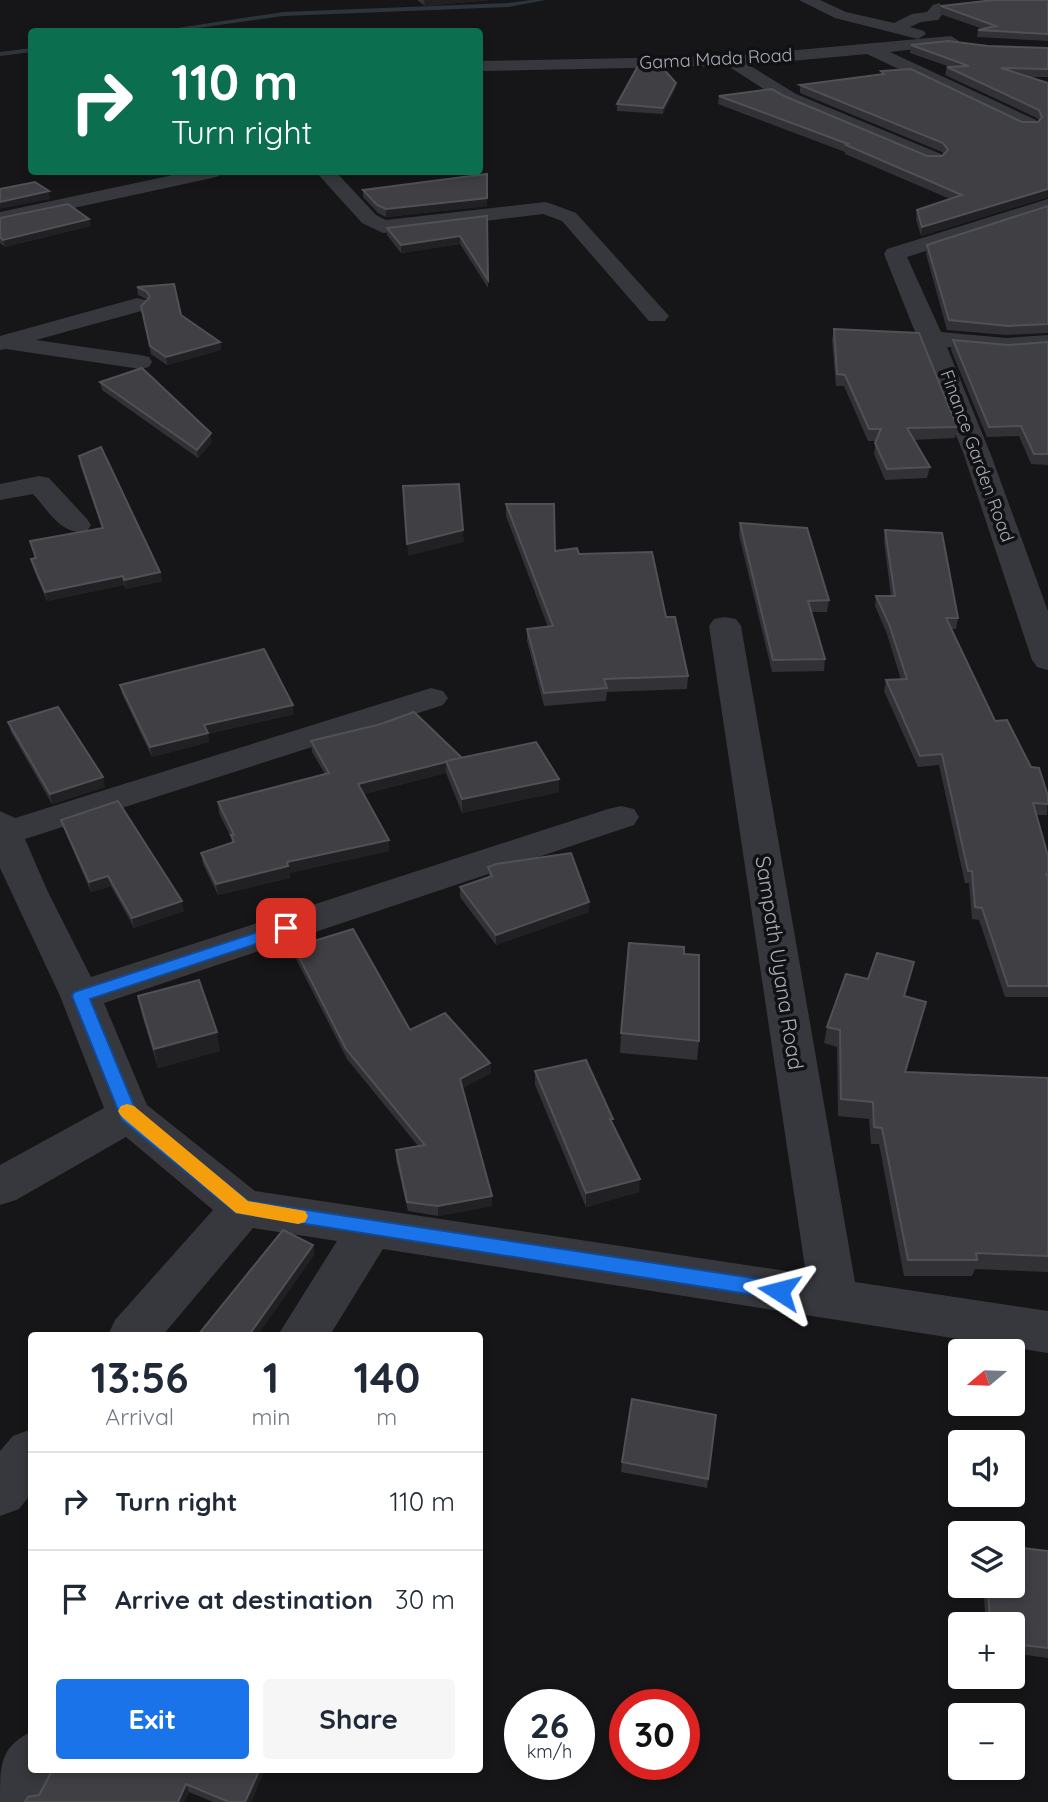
<!DOCTYPE html>
<meta charset="utf-8">
<style>
:root{--surface:#fff;--page:#f6f6f7;--text:#1f2937;--muted:#747a83;--line:#e0e1e3;--accent:#1a73e8}
body{margin:0;font-family:Quicksand,sans-serif;background:var(--page);color:var(--text);height:100vh;display:flex;flex-direction:column;font-size:26px;white-space:nowrap}
*{box-sizing:border-box;margin:0}
p{font-size:23px;color:var(--muted)}
.icon{flex:none;width:38px;height:38px;fill:none;stroke:currentColor;stroke-width:2;stroke-linecap:round;stroke-linejoin:round}
.map{position:relative;flex:1;overflow:hidden}
.side{position:absolute;left:28px;top:1332px;width:455px;height:441px;display:flex;flex-direction:column;background:var(--surface);border-radius:7px;box-shadow:0 4px 10px #0003}
.side>*{flex:none}
.banner{position:absolute;left:28px;top:28px;width:455px;height:147px;border-radius:7px;box-shadow:0 4px 10px #0003;background:#0b6e4f;color:#fff;overflow:hidden}
.needle{width:46px;rotate:251deg}
.fabs{position:absolute;left:948px;top:1339px;display:grid;gap:14px}
.fabs a{display:grid;place-items:center;width:77px;height:77px;border-radius:7px;background:var(--surface);box-shadow:0 4px 10px #0003;font-size:35px}
.speed{position:absolute;left:504px;top:1689px;display:flex;gap:14px;font-size:35px;font-weight:700;text-align:center}
.speed>*{display:grid;place-content:center;width:91px;height:91px;border-radius:50%;background:var(--surface);box-shadow:0 4px 10px #0003;line-height:1}
.speed small{font-size:18px;font-weight:400}
.speed .limit{border:10px solid #d22;background:#fff;color:#111}
.pin{position:absolute;display:grid;place-items:center;width:60px;height:60px;color:#fff;margin:-30px;border-radius:14px;box-shadow:0 4px 10px #0006}
.me{position:absolute;width:77px;margin:-38px;rotate:279deg;stroke-linejoin:round;filter:drop-shadow(0 0 5px #0008)}
.turn{display:flex;align-items:center;gap:24px;height:147px;padding:0 28px;font-size:32px}
.turn .icon{width:91px;height:91px;stroke-width:2.5}
.turn b{display:block;font-size:49px;line-height:60px}
.eta{display:flex;justify-content:space-evenly;align-items:center;height:119px;text-align:center}
.eta b{font-size:42px;font-weight:800;line-height:49px}
.cta{display:flex;gap:14px;margin-top:auto;padding:14px 28px}
.cta a{flex:1;height:80px;border-radius:7px;background:var(--accent);color:#fff;font-size:28px;font-weight:800;line-height:80px;text-align:center}
.cta a+a{background:var(--page);color:var(--text)}
ul{padding:0;list-style:none}
li{display:flex;align-items:center;gap:21px;height:98px;padding:0 28px;border-top:2px solid var(--line)}
li div{flex:1}
li b{display:block;font-size:26px}
li em{font-style:normal}
.map>svg:first-child{display:block}
.lines{fill:none;stroke-linecap:round;stroke-linejoin:round}
.stream{fill:#2c353c;fill-rule:evenodd}
.minor{fill:#37383d;fill-rule:evenodd}
.wall{fill:#323236}
.shaded-wall{fill:#212124}
.building{fill:#3f3f44;stroke:#4f5156;stroke-width:2}
.route{fill:#1a73e8;stroke:#114b97;stroke-width:2}
.slow{fill:#f59e0b}
.labels{text-anchor:middle;stroke-width:7;stroke-linejoin:round;paint-order:stroke}
.far-street-label{font-size:18px;fill:#a8adb8;stroke:#111113}
.street-label{font-size:21px;fill:#a8adb8;stroke:#111113}
</style>
<div class="map">
<svg width="1048" height="1802" viewBox="0 0 1048 1802">
<rect width="100%" height="100%" fill="#161618"/>
<g class="lines">
<!-- stream -->
<g class="stream">
<polygon points="531,0 546,0 508,7 283,16 170,32 151,32 283,12 508,3"/>
<polygon points="32,48 32,52 0,56 0,52"/>
</g>
<!-- minor -->
<g class="minor">
<polygon points="799,0 820,0 846,12 894,23 912,14 927,12 933,5 939,3 947,8 938,20 921,22 910,27 924,31 926,34 918,39 835,18"/>
<polygon points="951,36 959,41 957,44 890,52 1036,120 1038,124 1036,128 1022,128 867,54 749,65 796,94 941,154 944,158 934,164 784,102 728,66 480,71 480,61 732,56"/>
<polygon points="187,172 222,172 219,176 212,178 0,224 0,212"/>
<polygon points="316,172 336,172 376,215 386,220 545,202 552,204 576,213 669,316 665,321 649,321 562,221 543,214 383,233 362,223"/>
<polygon points="1048,199 1048,212 907,257 941,332 1006,338 1048,335 1048,349 1006,352 947,347 991,455 1048,611 1048,670 1037,667 1032,660 964,455 884,254 887,249"/>
<polygon points="137,298 145,300 149,305 145,310 36,340 140,355 149,357 152,362 149,367 140,369 6,349 0,350 0,336"/>
<path d="M39,476L49,478L87,519L91,525L87,531C62,537 48,510 33,494L0,500V484Z"/>
<polygon points="725,617 736,619 741,626 855,1282 1048,1311 1048,1353 383,1249 330,1335 278,1335 337,1241 253,1228 163,1335 108,1335 115,1320 213,1210 126,1137 16,1200 0,1205 0,1165 104,1108 60,996 0,868 0,811 15,818 431,688 443,691 448,698 443,705 25,839 47,890 91,977 608,809 621,806 634,809 639,817 634,825 104,1003 147,1105 255,1191 806,1274 709,626 714,619"/>
<polygon points="32,1429 32,1493 19,1509 0,1516 0,1451 13,1436"/>
<path d="M32,1731V1769H59L41,1802H0C0,1763 0,1748 32,1731Z"/>
</g>
</g>
<!-- wall -->
<g class="wall">
<polygon points="417,0 490,0 425,6"/>
<polygon points="1048,0 1048,41 977,37 978,30 983,29 940,14 941,6"/>
<polygon points="911,45 1048,48 1048,77 1028,77 1048,83 1048,197 921,236 916,219 917,210 950,199 845,154 845,152 718,104 719,96 784,96 927,156 942,156 944,154 942,152 800,93 800,85 881,74 881,71 1022,122 1038,122 1039,121 1037,118 945,75 947,67 950,67 910,53"/>
<polygon points="676,83 675,89 663,114 617,111 617,104"/>
<polygon points="487,174 487,206 386,217 378,213 363,197 363,190"/>
<polygon points="1048,206 1048,333 1006,335 947,330 926,254 927,245"/>
<polygon points="487,216 488,288 460,244 401,253 387,235 387,228"/>
<polygon points="0,218 89,219 90,226 5,247 0,243"/>
<polygon points="174,284 181,315 220,342 221,350 167,365 151,354 142,313 148,300 138,295 137,287"/>
<polygon points="834,329 957,427 955,438 913,440 930,467 927,478 885,480 874,454 876,441 868,441 844,386 836,386 832,340"/>
<polygon points="953,340 1008,345 1048,342 1048,465 1031,464 1019,436 987,437 951,350"/>
<polygon points="100,382 212,442 198,458 102,390"/>
<polygon points="79,456 160,572 162,581 126,589 124,585 47,601 33,568 31,559 35,558 30,541 102,528 80,465"/>
<polygon points="506,504 555,551 579,554 666,617 688,676 687,689 607,692 606,701 544,706 527,641 527,629 548,627 506,516"/>
<polygon points="740,523 829,600 827,612 811,612 825,659 824,671 772,672 739,535"/>
<polygon points="885,530 958,618 956,629 951,629 995,721 1031,767 1048,796 1047,815 1036,815 1048,856 1048,997 1005,997 979,920 972,919 969,883 965,883 939,765 918,767 884,691 886,680 901,680 887,634 875,606 876,596 891,596 884,541"/>
<polygon points="120,685 294,714 208,734 209,742 152,757 122,694"/>
<polygon points="8,722 105,787 52,804 11,732"/>
<polygon points="311,741 462,758 559,779 559,792 462,813 446,773 364,794 389,840 389,851 289,873 290,878 218,895 203,864 201,853 232,842 231,838 219,813 218,802 325,774 312,752"/>
<polygon points="61,820 184,911 134,928 111,886 91,892 64,829"/>
<polygon points="488,867 589,912 496,945 460,897 460,887 489,877"/>
<polygon points="294,947 410,1030 490,1063 491,1073 462,1088 492,1196 492,1206 438,1216 408,1211 396,1160 396,1150 418,1146 347,1059 295,957"/>
<polygon points="684,954 699,1041 697,1060 620,1053 621,1033"/>
<polygon points="910,978 905,996 922,1018 906,1072 1048,1078 1048,1272 975,1269 972,1276 904,1276 879,1144 871,1144 869,1119 838,1116 837,1047 824,1043 827,1027 868,979"/>
<polygon points="138,996 220,1051 158,1068 142,1015"/>
<polygon points="535,1071 613,1125 639,1192 586,1207 535,1085"/>
<polygon points="716,1415 707,1488 621,1472 622,1462"/>
<polygon points="1048,1551 1048,1658 1013,1653 1013,1624 986,1624 983,1586 1013,1586"/>
<polygon points="53,1769 265,1769 251,1802 213,1802 189,1792 184,1802 25,1802 39,1795"/>
</g>
<!-- shaded-wall -->
<g class="shaded-wall">
<polygon points="424,0 490,0 425,6"/>
<polygon points="676,83 675,89 663,114 663,108"/>
<polygon points="1048,189 1048,197 921,236 922,227"/>
<polygon points="49,191 50,199 0,209 0,202"/>
<polygon points="487,198 487,206 386,217 386,209"/>
<polygon points="89,219 90,226 5,247 3,240"/>
<polygon points="460,236 460,244 401,253 401,245"/>
<polygon points="220,342 221,350 167,365 166,357"/>
<polygon points="211,433 212,442 198,458 197,450"/>
<polygon points="463,530 464,542 408,556 407,544"/>
<polygon points="160,572 162,581 126,589 124,580"/>
<polygon points="123,576 124,585 47,601 45,592"/>
<polygon points="293,705 294,714 208,734 209,742 152,757 150,747 204,725"/>
<polygon points="446,762 446,773 359,795 358,784"/>
<polygon points="103,777 105,787 52,804 50,794"/>
<polygon points="559,779 559,792 462,813 462,799"/>
<polygon points="389,840 389,851 289,873 290,878 218,895 216,884 287,862"/>
<polygon points="108,876 111,886 91,892 89,882"/>
<polygon points="182,901 184,911 134,928 132,918"/>
<polygon points="589,902 589,912 496,945 496,935"/>
<polygon points="914,962 910,978 900,1012 904,996"/>
<polygon points="926,1002 922,1018 902,1088 905,1072"/>
<polygon points="217,1032 220,1051 158,1068 154,1049"/>
<polygon points="490,1063 491,1073 460,1089 460,1079"/>
<polygon points="640,1179 639,1192 586,1207 586,1193"/>
<polygon points="492,1196 492,1206 438,1216 438,1206"/>
<polygon points="313,1245 315,1254 258,1335 249,1335"/>
<polygon points="482,1430 483,1439 480,1443 480,1433"/>
<polygon points="260,1769 265,1769 251,1802 245,1802"/>
<polygon points="186,1784 189,1792 184,1802 178,1802"/>
</g>
<!-- building -->
<g class="building">
<polygon points="994,0 1048,0 1048,34 978,30 996,26 941,6"/>
<polygon points="948,41 988,46 1048,48 1048,69 1001,68 1048,83 1048,189 922,227 917,210 962,195 846,145 848,144 719,96 772,89 784,96 927,156 942,156 948,150 943,143 800,85 884,74 881,71 911,69 1022,122 1038,122 1042,117 1039,110 947,67 969,66 911,45"/>
<polygon points="639,64 659,64 676,83 663,108 617,104"/>
<polygon points="487,174 487,198 386,209 377,205 363,190"/>
<polygon points="35,182 49,191 0,202 0,189"/>
<polygon points="68,204 89,219 3,240 0,237 0,218"/>
<polygon points="1048,206 1048,324 1008,326 949,320 927,245"/>
<polygon points="487,216 488,280 460,236 401,245 387,228"/>
<polygon points="174,284 181,315 220,342 166,357 150,346 141,306 150,297 146,291 137,287"/>
<polygon points="834,329 919,333 957,427 907,428 930,467 887,469 875,443 881,429 869,429 845,375 837,374"/>
<polygon points="953,340 1008,345 1048,342 1048,454 1034,454 1021,426 989,427"/>
<polygon points="142,368 211,433 197,450 100,382"/>
<polygon points="101,447 160,572 124,580 123,576 45,592 31,559 36,558 30,541 103,528 79,456"/>
<polygon points="459,484 463,530 407,544 403,486"/>
<polygon points="506,504 554,504 555,551 577,548 579,554 652,552 666,617 675,617 688,676 604,679 607,688 544,693 527,629 553,626"/>
<polygon points="740,523 807,528 829,600 808,601 825,659 773,660"/>
<polygon points="885,530 942,533 958,618 946,618 995,721 1007,720 1031,767 1039,768 1048,796 1048,804 1033,803 1048,856 1048,874 1046,874 1048,878 1048,986 1008,986 982,908 975,907 972,871 968,871 942,754 920,756 886,680 907,679 889,624 876,596 895,596"/>
<polygon points="264,649 293,705 204,725 208,733 150,747 120,685"/>
<polygon points="58,707 103,777 50,794 8,722"/>
<polygon points="414,712 462,758 358,784 389,840 287,862 288,866 216,884 201,853 234,842 231,835 234,835 218,802 329,773 311,741 381,724"/>
<polygon points="536,742 559,779 462,799 446,761"/>
<polygon points="118,801 182,901 132,918 108,876 89,882 61,820"/>
<polygon points="571,853 589,902 496,935 460,887 492,876 488,867 496,864"/>
<polygon points="353,929 410,1030 445,1013 490,1063 460,1079 492,1196 438,1206 407,1202 396,1150 425,1145 346,1049 294,947"/>
<polygon points="629,943 684,947 684,954 699,955 699,1041 621,1033"/>
<polygon points="877,953 914,962 904,996 926,1002 905,1072 1048,1078 1048,1256 976,1253 977,1260 908,1260 882,1128 874,1127 873,1102 841,1099 840,1030 827,1027 846,974 868,979"/>
<polygon points="199,980 217,1032 154,1049 138,996"/>
<polygon points="586,1060 613,1119 610,1119 640,1179 586,1193 535,1071"/>
<polygon points="283,1230 313,1245 249,1335 198,1335"/>
<polygon points="632,1399 716,1415 708,1479 622,1462"/>
<polygon points="1013,1547 1048,1551 1048,1648 1013,1644 1013,1624 990,1624 988,1586 1013,1586"/>
<polygon points="53,1769 260,1769 245,1802 229,1802 186,1784 178,1802 25,1802 28,1797 39,1795"/>
</g>
<!-- route -->
<polygon class="route" points="286,923 294,928 292,932 90,999 136,1111 248,1201 779,1282 786,1285 789,1291 786,1297 779,1299 236,1213 122,1120 72,996 74,992"/>
<!-- slow -->
<polygon class="slow" points="127,1104 134,1106 248,1201 305,1211 308,1216 305,1222 298,1224 236,1213 121,1116 118,1111 121,1106"/>
<g class="labels">
<!-- far-street labels -->
<g class="far-street-label">
<text transform="translate(716 59) rotate(-3)" y="6">Gama Mada Road</text>
<text transform="translate(977 456) rotate(70)" y="6">Finance Garden Road</text>
</g>
<!-- street labels -->
<g class="street-label">
<text transform="translate(779 963) rotate(81)" y="7">Sampath Uyana Road</text>
</g>
</g>
</svg>
<div class="fabs">
<a><svg class="needle" viewBox="-14 -14 28 28"><path d="M0-13l5 13h-10z" fill="#e53935"/><path d="M0 13l5-13h-10z" fill="#747a83"/></svg></a>
<a><svg class="icon" aria-label="sound" viewBox="0 0 24 24"><path d="M4 9h4l5-4v14l-5-4H4zM17 9q2 3 0 6"/></svg></a>
<a><svg class="icon" aria-label="layers" viewBox="0 0 24 24"><path d="M12 4l9 5-9 5-9-5zM3 14l9 5 9-5"/></svg></a>
<a>+</a>
<a>−</a>
</div>
<div class="speed"><div>26<small>km/h</small></div><div class="limit">30</div></div>
<div class="pin" style="left:286px;top:928px;background:#d93025"><svg class="icon" aria-label="arrive" viewBox="0 0 24 24"><path d="M6 21V4h12l-3 4 3 4H6"/></svg></div>
<svg class="me" style="left:779px;top:1291px" viewBox="-20 -20 40 40"><path d="M0-17L14 15 0 8-14 15z" fill="#1a73e8" stroke="#fff" stroke-width="4"/></svg>
<div class="banner">
<div class="turn"><svg class="icon" aria-label="right" viewBox="0 0 24 24"><path d="M7 20v-9h11M14 6l5 5-5 5"/></svg><div><b>110 m</b>Turn right</div></div>
</div>
<section class="side">
<div class="eta">
<div><b>13:56</b><p>Arrival</p></div>
<div><b>1</b><p>min</p></div>
<div><b>140</b><p>m</p></div>
</div>
<ul>
<li><svg class="icon" aria-label="right" viewBox="0 0 24 24"><path d="M7 20v-9h11M14 6l5 5-5 5"/></svg><div><b>Turn right</b></div><em>110 m</em></li>
<li><svg class="icon" aria-label="arrive" viewBox="0 0 24 24"><path d="M6 21V4h12l-3 4 3 4H6"/></svg><div><b>Arrive at destination</b></div><em>30 m</em></li>
</ul>
<div class="cta"><a>Exit</a><a>Share</a></div>
</section>
</div>
